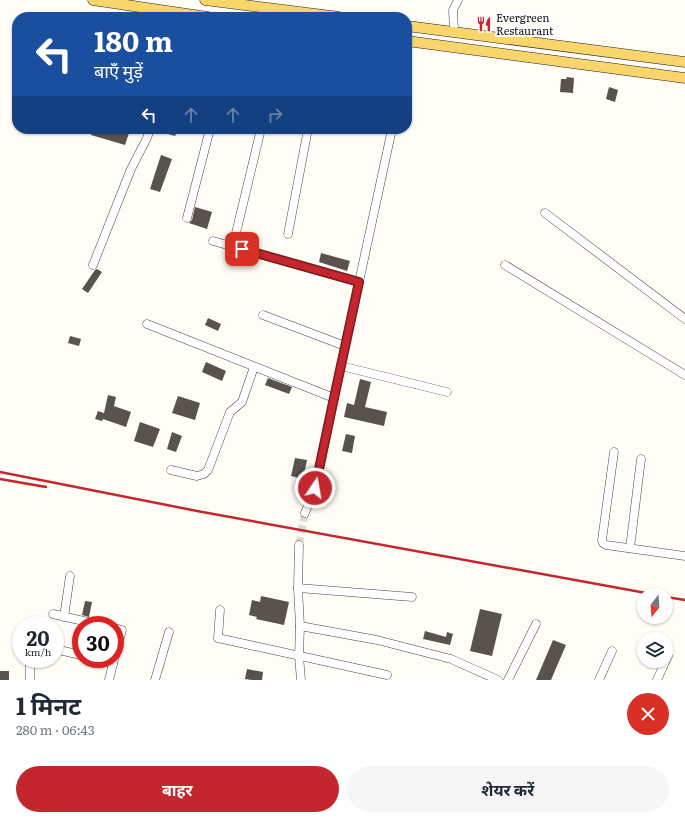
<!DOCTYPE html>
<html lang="hi">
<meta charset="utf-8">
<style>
:root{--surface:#fff;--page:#f6f6f7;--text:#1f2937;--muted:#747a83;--accent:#c4262e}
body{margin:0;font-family:Literata,"Noto Sans Devanagari",serif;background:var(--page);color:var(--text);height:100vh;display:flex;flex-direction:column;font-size:15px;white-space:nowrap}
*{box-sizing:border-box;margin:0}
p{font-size:13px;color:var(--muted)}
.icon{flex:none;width:22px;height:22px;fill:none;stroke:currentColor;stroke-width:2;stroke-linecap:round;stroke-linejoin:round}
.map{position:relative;height:680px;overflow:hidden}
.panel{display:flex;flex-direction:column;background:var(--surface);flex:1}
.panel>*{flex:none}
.top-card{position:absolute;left:12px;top:12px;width:400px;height:122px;border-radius:16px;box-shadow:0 1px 3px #0004;background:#1a4fa0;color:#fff;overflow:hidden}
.needle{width:26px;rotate:197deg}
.buttons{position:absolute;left:637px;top:588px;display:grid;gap:8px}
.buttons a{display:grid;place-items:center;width:36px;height:36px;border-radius:50%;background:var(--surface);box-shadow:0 1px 3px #0004;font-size:20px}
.speed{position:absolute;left:12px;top:616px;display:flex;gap:8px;font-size:20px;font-weight:700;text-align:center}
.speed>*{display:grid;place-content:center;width:52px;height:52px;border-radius:50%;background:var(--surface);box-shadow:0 1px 3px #0004;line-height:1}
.speed small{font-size:10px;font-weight:400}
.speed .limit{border:6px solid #d22;background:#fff;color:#111}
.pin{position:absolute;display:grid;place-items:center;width:34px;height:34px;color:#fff;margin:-17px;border-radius:8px;box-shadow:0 2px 6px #0006}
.me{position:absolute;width:44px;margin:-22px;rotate:12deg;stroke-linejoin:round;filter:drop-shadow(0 0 3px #0008)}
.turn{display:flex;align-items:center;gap:14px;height:84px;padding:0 16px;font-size:18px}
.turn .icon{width:52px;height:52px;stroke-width:2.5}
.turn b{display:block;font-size:28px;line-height:34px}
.lanes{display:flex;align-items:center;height:38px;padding:0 16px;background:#0003;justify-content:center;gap:20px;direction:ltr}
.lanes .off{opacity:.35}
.round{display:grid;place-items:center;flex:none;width:42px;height:42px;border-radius:21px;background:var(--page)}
.head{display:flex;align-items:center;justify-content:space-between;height:68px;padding:0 16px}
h1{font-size:24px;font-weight:700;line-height:30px}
.button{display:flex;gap:8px;margin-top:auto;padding:8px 16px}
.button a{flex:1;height:46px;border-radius:24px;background:var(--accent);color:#fff;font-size:16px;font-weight:700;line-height:46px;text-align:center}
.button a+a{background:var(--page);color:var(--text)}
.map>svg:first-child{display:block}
.building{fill:#5a524d}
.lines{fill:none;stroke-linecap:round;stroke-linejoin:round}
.minor-tunnel{stroke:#dbdad3;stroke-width:8;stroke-dasharray:8 4;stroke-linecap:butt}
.minor-casing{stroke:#444;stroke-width:9}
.major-casing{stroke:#222;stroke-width:11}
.minor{stroke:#fff;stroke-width:8}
.major{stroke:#f9d66b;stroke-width:10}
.rail{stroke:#c4262e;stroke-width:2.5}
.route-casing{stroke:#7f191e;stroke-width:10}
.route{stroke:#c4262e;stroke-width:7}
.labels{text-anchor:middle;stroke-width:4;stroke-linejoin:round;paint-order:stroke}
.poi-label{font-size:11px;fill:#111;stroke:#fff;text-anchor:start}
</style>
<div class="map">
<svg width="685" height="680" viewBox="0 0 685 680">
<rect width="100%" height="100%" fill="#fffdf5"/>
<!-- building -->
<g class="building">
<polygon points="567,77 574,78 573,93 560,92 561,79 566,79"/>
<polygon points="609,87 618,90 615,102 606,99"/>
<polygon points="92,129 105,129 116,132 116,129 129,133 125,145 91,135"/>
<polygon points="158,129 178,129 175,136 158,131"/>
<polygon points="161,155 172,159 160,192 150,189"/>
<polygon points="195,207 212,212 207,229 189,223 192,220"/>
<polygon points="321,253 350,261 347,271 319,262"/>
<polygon points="97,269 102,272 88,293 82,289 95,270"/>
<polygon points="208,318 221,324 218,331 205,325"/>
<polygon points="70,336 81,339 79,346 68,343"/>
<polygon points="206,362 226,371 222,381 202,372"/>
<polygon points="268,378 292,387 289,394 265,385"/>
<polygon points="360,379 371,382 365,407 387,412 384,426 344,417 347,403 354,405"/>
<polygon points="108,395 116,397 114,406 131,412 126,427 103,419 102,421 95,419 98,411 104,413"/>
<polygon points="178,396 200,403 195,420 172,413"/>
<polygon points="140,422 160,429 153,447 134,441"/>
<polygon points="172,432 182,436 176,452 167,449"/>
<polygon points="346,434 355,436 352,453 342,451"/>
<polygon points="295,458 307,460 303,479 291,476"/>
<polygon points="261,596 289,602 284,625 256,619 257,617 249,615 252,600 260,602"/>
<polygon points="85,601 92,602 89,617 82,615"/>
<polygon points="480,609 502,614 492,656 470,651"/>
<polygon points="425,631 446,637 447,632 453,634 450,645 423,639"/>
<polygon points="553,640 566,645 551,680 536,680"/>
<polygon points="247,669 263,672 262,680 252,680 245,679"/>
<rect x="0" y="671" width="9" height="9"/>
</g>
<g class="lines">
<!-- minor-tunnel -->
<polyline class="minor-tunnel" points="299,545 305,513"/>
<defs>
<g id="minor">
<polyline points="454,32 453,10 458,0"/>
<polyline points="407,35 408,26"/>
<polyline points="545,213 685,319"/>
<polyline points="187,218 210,129"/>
<polyline points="236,233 261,129"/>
<polyline points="288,234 308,129"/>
<polyline points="213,241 359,282"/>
<polyline points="93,265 131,169 147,138 150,129"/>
<polyline points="505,265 685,375"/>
<polyline points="263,315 345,346"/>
<polyline points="147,324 334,398"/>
<polyline points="341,366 447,392"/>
<polyline points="614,452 602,540 603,543 606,545 685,556"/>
<polyline points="171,470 197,476 204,474 208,470 230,412 242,402 254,367"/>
<polyline points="305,513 315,488 334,398 392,129"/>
<polyline points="299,545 298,588 300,626 299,656 301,680"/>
<polyline points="630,548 641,459"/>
<polyline points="298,588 412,597"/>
<polyline points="220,610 218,638 387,675"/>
<polyline points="53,614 101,625"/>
<polyline points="64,617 70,576"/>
<polyline points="300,626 377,640 451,659 498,680"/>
<polyline points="115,628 122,630 115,656"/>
<polyline points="59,650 81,655"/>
<polyline points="95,659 113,664"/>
<polyline points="30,680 30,659"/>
<polyline points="109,680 114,659"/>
<polyline points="155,680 169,632"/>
<polyline points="508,680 536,624"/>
<polyline points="599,680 612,651"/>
<polyline points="657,680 668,656"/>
</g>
<g id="major">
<polyline points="93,0 180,13 208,17"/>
<polyline points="205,0 339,17"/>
<polyline points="407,26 685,62"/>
<polyline points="407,41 685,78"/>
</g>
</defs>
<!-- minor casing -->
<use href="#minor" class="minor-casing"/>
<!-- major casing -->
<use href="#major" class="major-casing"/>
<!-- minor -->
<use href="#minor" class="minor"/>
<!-- major -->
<use href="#major" class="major"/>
<!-- rail -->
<g class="rail">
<polyline points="0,472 197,511 657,595"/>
<polyline points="0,479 46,487"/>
<polyline points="666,597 685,600"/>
</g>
</g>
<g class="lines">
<defs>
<polyline id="route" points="242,249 359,282 334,398 315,488"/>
</defs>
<!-- route casing -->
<use href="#route" class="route-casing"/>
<!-- route -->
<use href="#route" class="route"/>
</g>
<!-- icons -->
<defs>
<symbol id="restaurant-bare" viewBox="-9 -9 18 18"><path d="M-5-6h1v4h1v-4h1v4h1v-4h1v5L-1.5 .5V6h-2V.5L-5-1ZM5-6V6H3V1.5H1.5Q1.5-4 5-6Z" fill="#c4262e" stroke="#fff" stroke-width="2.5" paint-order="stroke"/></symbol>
</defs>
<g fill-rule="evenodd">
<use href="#restaurant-bare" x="473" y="13" width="22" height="22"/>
</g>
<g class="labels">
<!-- poi labels -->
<g class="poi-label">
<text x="496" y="22">Evergreen<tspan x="496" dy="13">Restaurant</tspan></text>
</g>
</g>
</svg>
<div class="buttons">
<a><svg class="needle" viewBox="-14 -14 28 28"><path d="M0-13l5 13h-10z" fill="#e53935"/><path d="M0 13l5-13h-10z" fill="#747a83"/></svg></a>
<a><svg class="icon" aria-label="layers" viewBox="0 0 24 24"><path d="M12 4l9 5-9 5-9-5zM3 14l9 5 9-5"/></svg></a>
</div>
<div class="speed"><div>20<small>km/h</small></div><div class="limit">30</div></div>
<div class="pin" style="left:242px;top:249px;background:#d93025"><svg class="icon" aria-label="arrive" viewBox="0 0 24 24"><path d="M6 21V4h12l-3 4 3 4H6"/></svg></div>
<svg class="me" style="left:315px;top:488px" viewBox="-20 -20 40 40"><circle r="17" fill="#c4262e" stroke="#fff" stroke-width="3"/><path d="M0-11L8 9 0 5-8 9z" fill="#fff"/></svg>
<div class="top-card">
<div class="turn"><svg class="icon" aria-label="left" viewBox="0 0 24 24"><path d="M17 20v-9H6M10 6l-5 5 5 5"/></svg><div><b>180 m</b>बाएँ मुड़ें</div></div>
<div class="lanes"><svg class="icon" aria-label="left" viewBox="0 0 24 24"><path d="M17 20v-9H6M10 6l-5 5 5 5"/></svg><svg class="icon off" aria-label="ahead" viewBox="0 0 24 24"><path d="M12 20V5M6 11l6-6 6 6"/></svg><svg class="icon off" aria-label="ahead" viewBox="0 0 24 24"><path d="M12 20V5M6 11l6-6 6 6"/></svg><svg class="icon off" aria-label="right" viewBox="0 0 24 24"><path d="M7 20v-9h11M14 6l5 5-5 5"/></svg></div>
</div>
</div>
<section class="panel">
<div class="head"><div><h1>1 मिनट</h1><p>280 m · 06:43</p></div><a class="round" style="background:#d93025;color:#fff"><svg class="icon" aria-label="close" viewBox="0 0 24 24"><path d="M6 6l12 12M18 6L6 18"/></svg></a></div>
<div class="button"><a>बाहर</a><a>शेयर करें</a></div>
</section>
